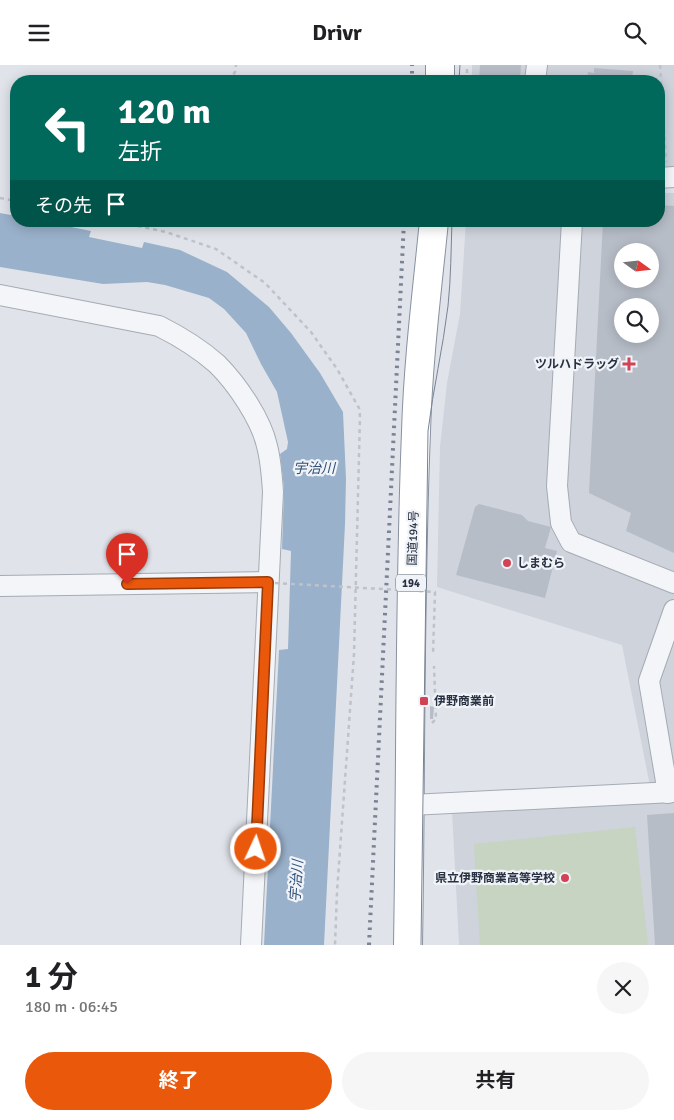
<!DOCTYPE html>
<html lang="ja">
<meta charset="utf-8">
<style>
:root{--surface:#fff;--page:#f6f6f6;--text:#202124;--muted:#757577;--accent:#ea580c}
body{margin:0;font-family:Signika,"Noto Sans JP",sans-serif;background:var(--page);color:var(--text);height:100vh;display:flex;flex-direction:column;font-size:19px;white-space:nowrap}
*{box-sizing:border-box;margin:0}
p{font-size:16px;color:var(--muted)}
.icon{flex:none;width:28px;height:28px;fill:none;stroke:currentColor;stroke-width:2;stroke-linecap:round;stroke-linejoin:round}
.map{position:relative;height:880px;overflow:hidden}
.side{display:flex;flex-direction:column;background:var(--surface);flex:1}
.side>*{flex:none}
.banner{position:absolute;left:10px;top:10px;width:655px;height:152px;border-radius:20px;box-shadow:0 2px 12px #0003;background:#00695c;color:#fff;overflow:hidden}
.needle{width:32px;rotate:105deg}
.buttons{position:absolute;left:614px;top:178px;display:grid;gap:10px}
.buttons a{display:grid;place-items:center;width:45px;height:45px;border-radius:50%;background:var(--surface);box-shadow:0 2px 12px #0003;font-size:25px}
.pin{position:absolute;display:grid;place-items:center;width:42px;height:42px;color:#fff;margin:-51px -21px;border-radius:50% 50% 50% 0;rotate:-45deg;box-shadow:0 0 5px #0007}
.pin .icon{rotate:45deg}
.me{position:absolute;width:55px;margin:-28px;rotate:3deg;stroke-linejoin:round;filter:drop-shadow(0 0 4px #0008)}
.turn{display:flex;align-items:center;gap:18px;height:105px;padding:0 25px;font-size:22px}
.turn .icon{width:65px;height:65px;stroke-width:2.5}
.turn b{display:block;font-size:35px;line-height:42px}
.then{display:flex;align-items:center;height:48px;padding:0 25px;background:#0003;gap:10px;font-size:19px}
.round{display:grid;place-items:center;flex:none;width:52px;height:52px;border-radius:26px;background:var(--page)}
.summary{display:flex;align-items:center;justify-content:space-between;height:85px;padding:0 25px}
h1{font-size:30px;font-weight:700;line-height:38px}
.action{display:flex;gap:10px;margin-top:auto;padding:10px 25px}
.action a{flex:1;height:58px;border-radius:30px;background:var(--accent);color:#fff;font-size:20px;font-weight:700;line-height:58px;text-align:center}
.action a+a{background:var(--page);color:var(--text)}
header{display:flex;justify-content:space-between;align-items:center;height:65px;padding:0 25px;background:var(--surface);font-size:22px;font-weight:700}
.map>svg:first-child{display:block}
.built{fill:#ced3dc;fill-rule:evenodd}
.green{fill:#c6d4c1}
.water{fill:#9ab1cb}
.building{fill:#b7bdc7;fill-rule:evenodd}
.lines{fill:none;stroke-linecap:round;stroke-linejoin:round}
.minor-casing{stroke:#a5abb4;stroke-width:22}
.highway-casing{stroke:#8791a1;stroke-width:30}
.path{stroke:#bec2c9;stroke-width:2.5;stroke-dasharray:4 4;stroke-linecap:butt}
.minor{stroke:#f3f5f8;stroke-width:20}
.highway{stroke:#fff;stroke-width:28}
.tram{stroke:#798394;stroke-width:1}
.rail{stroke:#798394;stroke-width:4;stroke-dasharray:2.5 5;stroke-linecap:butt}
.path-bridge{stroke:#bec2c9;stroke-width:2.5;stroke-dasharray:4 4;stroke-linecap:butt}
.route-casing{stroke:#983908;stroke-width:12}
.route{stroke:#ea580c;stroke-width:9}
.poi-dot{fill:#d24255;stroke:#f0f3f7;stroke-width:2}
.labels{text-anchor:middle;stroke-width:4.5;stroke-linejoin:round;paint-order:stroke}
.shield{fill:#f0f3f7;stroke:#646b78;stroke-width:1}
.shield-label{font-size:11px;font-weight:bold;fill:#283142}
.poi-label{font-size:12px;font-weight:bold;fill:#283142;stroke:#f0f3f7;text-anchor:end}
.street-label{font-size:12px;fill:#283142;stroke:#f0f3f7}
.water-label{font-size:14px;font-style:italic;fill:#314f77;stroke:#f0f3f7}
</style>
<header><svg class="icon" aria-label="menu" viewBox="0 0 24 24"><path d="M4 6h16M4 12h16M4 18h16"/></svg>Drivr<svg class="icon" aria-label="search" viewBox="0 0 24 24"><circle cx="10" cy="10" r="6"/><path d="M15 15l6 6"/></svg></header>
<div class="map">
<svg width="674" height="880" viewBox="0 0 674 880">
<rect width="100%" height="100%" fill="#e0e4ea"/>
<!-- built -->
<g class="built">
<polygon points="472,0 674,0 674,102 659,103 659,16 472,16"/>
<path d="M659,128H674V719L650,721L622,580L437,522L440,382L447,318L460,249L466,156H659ZM622,186H650V214H622ZM622,241H650V269H622Z"/>
<polygon points="674,733 674,880 459,880 452,746"/>
</g>
<!-- green -->
<polygon class="green" points="635,762 648,880 480,880 474,779"/>
<!-- water -->
<polygon class="water" points="0,148 16,151 16,156 41,156 91,166 89,172 142,183 144,177 180,185 227,207 269,242 291,268 320,308 343,347 346,414 345,459 324,880 264,880 279,585 288,584 291,486 282,484 284,423 280,389 287,384 288,377 277,327 261,299 246,268 224,244 209,233 165,220 147,217 103,219 0,202"/>
<!-- building -->
<g class="building">
<polygon points="480,0 521,0 520,16 479,15"/>
<polygon points="594,3 633,6 632,16 587,16 588,7 594,8"/>
<path d="M659,140L674,141V488L626,466L631,448L589,428L603,156H659ZM622,186H650V214H622ZM622,241H650V269H622Z"/>
<polygon points="479,439 522,450 528,456 551,462 545,483 557,486 545,533 456,510 475,442"/>
<polygon points="430,641 434,642 433,654 430,654"/>
<polygon points="674,748 674,880 655,880 647,750"/>
</g>
<g class="lines">
<defs>
<g id="minor">
<polyline points="535,16 537,0"/>
<polyline points="659,113 674,112"/>
<polyline points="572,156 557,421 561,458 571,477 674,518"/>
<path d="M0,230L159,261C179,271 200,284 217,299C237,319 261,354 267,381C271,396 272,412 273,427L251,880"/>
<polyline points="0,521 268,517"/>
<polyline points="668,728 649,616 674,545"/>
<polyline points="411,740 674,727"/>
</g>
<g id="highway">
<polyline points="440,16 440,0"/>
<path d="M408,880C411,709 409,538 416,367C418,297 427,226 434,156"/>
</g>
</defs>
<!-- minor casing -->
<use href="#minor" class="minor-casing"/>
<!-- highway casing -->
<use href="#highway" class="highway-casing"/>
<!-- path -->
<g class="path">
<polyline points="660,0 666,97"/>
<polyline points="229,16 235,7 236,0"/>
<polyline points="467,16 467,0"/>
<polyline points="0,133 16,136"/>
<polyline points="114,156 166,167 216,184 265,218 311,267 337,304 359,343 360,351 354,589 337,827 335,880"/>
<polyline points="432,658 436,654 434,601"/>
</g>
<!-- minor -->
<use href="#minor" class="minor"/>
<!-- highway -->
<use href="#highway" class="highway"/>
<!-- tram -->
<g class="tram">
<polyline points="459,16 460,0"/>
<path d="M421,880L428,366C433,324 443,283 448,241C451,213 451,184 452,156"/>
</g>
<!-- rail -->
<g class="rail">
<polyline points="412,16 412,0"/>
<polyline points="369,880 404,156"/>
</g>
<!-- path-bridge -->
<polyline class="path-bridge" points="275,518 435,527 433,589"/>
</g>
<g class="lines">
<defs>
<polyline id="route" points="127,519 268,517 256,784"/>
</defs>
<!-- route casing -->
<use href="#route" class="route-casing"/>
<!-- route -->
<use href="#route" class="route"/>
</g>
<!-- markers -->
<g class="poi-dot">
<path d="M626.5 291.5h5v5h5v5h-5v5h-5v-5h-5v-5h5z"/>
<circle cx="507" cy="498" r="5"/>
<rect x="419" y="631" width="10" height="10" rx="2.5"/>
<circle cx="565" cy="813" r="5"/>
</g>
<g class="labels">
<!-- shield labels -->
<rect class="shield" x="396" y="509.5" width="30" height="17" rx="4"/>
<g class="shield-label">
<text x="411" y="522">194</text>
</g>
<!-- poi labels -->
<g class="poi-label">
<text x="619" y="303">ツルハドラッグ</text>
<text x="517" y="502" text-anchor="start">しまむら</text>
<text x="434" y="640" text-anchor="start">伊野商業前</text>
<text x="555" y="817">県立伊野商業高等学校</text>
</g>
<!-- street labels -->
<g class="street-label">
<text transform="translate(413 473) rotate(-88)" y="4">国道194号</text>
</g>
<!-- water labels -->
<g class="water-label">
<text x="314" y="408">宇治川</text>
<text transform="translate(296 816) rotate(-86)" y="5">宇治川</text>
</g>
</g>
</svg>
<div class="buttons">
<a><svg class="needle" viewBox="-14 -14 28 28"><path d="M0-13l5 13h-10z" fill="#e53935"/><path d="M0 13l5-13h-10z" fill="#757577"/></svg></a>
<a><svg class="icon" aria-label="search" viewBox="0 0 24 24"><circle cx="10" cy="10" r="6"/><path d="M15 15l6 6"/></svg></a>
</div>
<div class="pin" style="left:127px;top:519px;background:#d93025"><svg class="icon" aria-label="arrive" viewBox="0 0 24 24"><path d="M6 21V4h12l-3 4 3 4H6"/></svg></div>
<svg class="me" style="left:256px;top:784px" viewBox="-20 -20 40 40"><circle r="17" fill="#ea580c" stroke="#fff" stroke-width="3"/><path d="M0-11L8 9 0 5-8 9z" fill="#fff"/></svg>
<div class="banner">
<div class="turn"><svg class="icon" aria-label="left" viewBox="0 0 24 24"><path d="M17 20v-9H6M10 6l-5 5 5 5"/></svg><div><b>120 m</b>左折</div></div>
<div class="then">その先<svg class="icon" aria-label="arrive" viewBox="0 0 24 24"><path d="M6 21V4h12l-3 4 3 4H6"/></svg></div>
</div>
</div>
<section class="side">
<div class="summary"><div><h1>1 分</h1><p>180 m · 06:45</p></div><a class="round"><svg class="icon" aria-label="close" viewBox="0 0 24 24"><path d="M6 6l12 12M18 6L6 18"/></svg></a></div>
<div class="action"><a>終了</a><a>共有</a></div>
</section>
